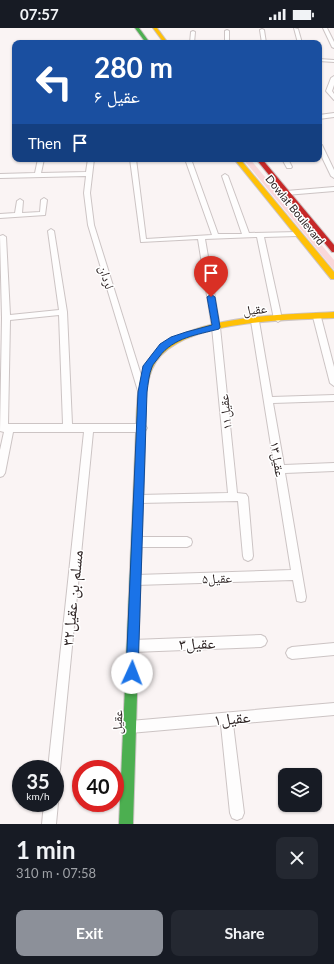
<!DOCTYPE html>
<meta charset="utf-8">
<style>
:root{--surface:#171b24;--page:#242831;--text:#f1f3f6;--muted:#9ea1a6;--accent:#8c9099}
body{margin:0;font-family:Lato,"Noto Naskh Arabic",sans-serif;background:var(--page);color:var(--text);height:100vh;display:flex;flex-direction:column;font-size:15px;white-space:nowrap}
*{box-sizing:border-box;margin:0}
p{font-size:13px;color:var(--muted)}
.icon{flex:none;width:22px;height:22px;fill:none;stroke:currentColor;stroke-width:2;stroke-linecap:round;stroke-linejoin:round}
.map{position:relative;height:796px;overflow:hidden}
.side{display:flex;flex-direction:column;background:var(--surface);flex:1}
.side>*{flex:none}
.hud{position:absolute;left:12px;top:12px;width:310px;height:122px;border-radius:8px;box-shadow:0 1px 3px #0004;background:#1a4fa0;color:#fff;overflow:hidden}
.controls{position:absolute;left:278px;top:740px;display:grid;gap:8px}
.controls a{display:grid;place-items:center;width:44px;height:44px;border-radius:8px;background:var(--surface);box-shadow:0 1px 3px #0004;font-size:20px}
.speed{position:absolute;left:12px;top:732px;display:flex;gap:8px;font-size:20px;font-weight:700;text-align:center}
.speed>*{display:grid;place-content:center;width:52px;height:52px;border-radius:50%;background:var(--surface);box-shadow:0 1px 3px #0004;line-height:1}
.speed small{font-size:10px;font-weight:400}
.speed .limit{border:6px solid #d22;background:#fff;color:#111}
.pin{position:absolute;display:grid;place-items:center;width:34px;height:34px;color:#fff;margin:-41px -17px;border-radius:50% 50% 50% 0;rotate:-45deg;box-shadow:0 0 4px #0007}
.pin .icon{rotate:45deg}
.me{position:absolute;width:44px;margin:-22px;rotate:2deg;stroke-linejoin:round;filter:drop-shadow(0 0 3px #0008)}
.turn{display:flex;align-items:center;gap:14px;height:84px;padding:0 16px;font-size:18px}
.turn .icon{width:52px;height:52px;stroke-width:2.5}
.turn b{display:block;font-size:28px;line-height:34px}
.then{display:flex;align-items:center;height:38px;padding:0 16px;background:#0003;gap:8px;font-size:15px}
.round{display:grid;place-items:center;flex:none;width:42px;height:42px;border-radius:8px;background:var(--page)}
.summary{display:flex;align-items:center;justify-content:space-between;height:68px;padding:0 16px}
h1{font-size:24px;font-weight:700;line-height:30px}
.primary-button{display:flex;gap:8px;margin-top:auto;padding:8px 16px}
.primary-button a{flex:1;height:46px;border-radius:8px;background:var(--accent);color:#fff;font-size:16px;font-weight:700;line-height:46px;text-align:center}
.primary-button a+a{background:var(--page);color:var(--text)}
.status{display:flex;justify-content:space-between;align-items:center;height:28px;padding:0 20px;background:var(--surface);direction:ltr}
.status svg{height:11px;fill:currentColor}
.map>svg:first-child{display:block}
.green{fill:#fad8da}
.lines{fill:none;stroke-linecap:round;stroke-linejoin:round}
.street-casing{stroke:#ccc4c4;stroke-width:2}
.fast-casing{stroke:#ccc4c4;stroke-width:2}
.slow-casing{stroke:#ccc4c4;stroke-width:2}
.jam-casing{stroke:#ccc4c4;stroke-width:2}
.street{fill:#fefdfd;fill-rule:evenodd}
.fast{fill:#4caf50;fill-rule:evenodd}
.slow{fill:#ffc107;fill-rule:evenodd}
.jam{fill:#c62828;fill-rule:evenodd}
.route{fill:#1a73e8;stroke:#114b97}
.labels{text-anchor:middle;stroke-width:3;stroke-linejoin:round;paint-order:stroke}
.far-street-label{font-size:11px;fill:#2f2525;stroke:#fff}
.street-label{font-size:13px;fill:#2f2525;stroke:#fff}
.near-street-label{font-size:16px;fill:#2f2525;stroke:#fff}
</style>
<div class="status"><b>07:57</b><svg viewBox="0 0 49 12"><path d="M0 12V9h3v3zM5 12V6h3v6zM10 12V3h3v9zM15 12V0h3v12zM26 1h20v11H26zM47 4h2v5h-2z"/></svg></div>
<div class="map">
<svg width="334" height="796" viewBox="0 0 334 796">
<rect width="100%" height="100%" fill="#faf4f4"/>
<!-- green -->
<polygon class="green" points="243,131 250,131 334,232 334,242"/>
<g class="lines">
<defs>
<g id="street">
<polygon points="294,0 298,1 302,15 298,15"/>
<polygon points="323,0 327,0 334,14 334,20 332,19"/>
<polygon points="262,1 264,2 266,15 262,15 260,2"/>
<polygon points="227,2 229,3 229,15 225,15 225,3"/>
<polygon points="193,3 195,4 194,15 190,15 191,4"/>
<polygon points="319,31 334,32 334,34 319,33"/>
<polygon points="334,48 334,57 332,63 334,66 334,72 326,63 331,50"/>
<polygon points="334,85 334,89 319,91 319,87"/>
<polygon points="319,115 322,117 334,142 334,150 331,148 319,123"/>
<polygon points="38,131 44,131 41,145 86,144 88,131 94,131 90,165 94,197 146,363 145,365 139,365 138,363 88,197 84,165 86,148 0,150 0,146 35,145"/>
<polygon points="130,131 136,131 146,211 212,207 185,131 191,131 218,206 242,206 222,148 225,146 228,148 249,205 298,204 301,206 298,208 264,209 282,291 278,294 274,291 257,209 205,211 220,299 237,465 246,466 248,469 253,528 252,531 248,533 244,531 243,528 238,473 139,475 136,474 134,471 136,468 139,467 228,465 212,299 198,211 141,214"/>
<polygon points="282,131 288,131 292,139 291,140 287,140"/>
<polygon points="334,159 334,163 286,167 283,165 286,163"/>
<polygon points="44,170 47,172 45,187 0,190 0,186 15,185 17,173 20,171 23,173 22,185 40,184 41,172"/>
<path d="M51,201L54,203L67,284L72,396H142L145,397L147,400L145,403L142,404H93L60,741L59,746L55,747V741H48L84,404H13L5,445L3,448L0,449V422L4,404L0,403L2,290L0,208L3,207L6,209L10,287L59,282L48,203ZM59,287L63,396H8L10,292Z"/>
<polygon points="317,286 321,289 334,339 334,358 330,355 313,289"/>
<polygon points="255,290 259,293 272,369 334,367 334,373 273,375 284,437 334,435 334,443 285,445 306,569 305,573 301,574 297,573 293,552 136,557 132,556 131,552 132,548 136,547 291,542 251,293"/>
<polygon points="138,509 187,509 191,511 192,514 191,517 187,519 138,519 134,517 133,514 134,511"/>
<polygon points="261,607 265,609 267,613 265,617 261,619 133,624 129,622 127,618 129,614 133,612"/>
<polygon points="334,615 334,627 292,631 288,629 286,625 288,621 292,619"/>
<polygon points="334,675 334,687 233,696 244,785 242,790 237,792 232,790 230,785 221,697 130,705 126,703 124,699 126,695 130,693"/>
<polygon points="55,770 58,775 56,796 42,796 44,775 55,775"/>
</g>
<g id="fast">
<polygon points="135,0 139,0 150,15 146,15"/>
<polygon points="138,470 141,471 143,474 133,796 119,796 133,474 135,471"/>
</g>
<g id="slow">
<polygon points="153,0 157,0 168,15 164,15"/>
<polygon points="234,131 240,131 334,244 334,251 331,251"/>
<path d="M334,284V290C288,292 173,291 152,341C144,361 146,384 145,404C145,428 144,451 143,474L141,477L138,478L135,477L133,474C134,451 135,427 136,404C137,383 136,361 144,341C165,286 285,287 334,284Z"/>
</g>
<polygon id="jam" points="256,131 262,131 334,217 334,224 332,224"/>
</defs>
<!-- street casing -->
<use href="#street" class="street-casing"/>
<!-- fast casing -->
<use href="#fast" class="fast-casing"/>
<!-- slow casing -->
<use href="#slow" class="slow-casing"/>
<!-- jam casing -->
<use href="#jam" class="jam-casing"/>
<!-- street -->
<use href="#street" class="street"/>
<!-- fast -->
<use href="#fast" class="fast"/>
<!-- slow -->
<use href="#slow" class="slow"/>
<!-- jam -->
<use href="#jam" class="jam"/>
</g>
<!-- route -->
<path class="route" d="M211,266L215,269L220,299L219,301C197,307 174,309 159,329C157,332 153,336 152,339C149,346 148,356 147,364L138,645L137,649L132,651L128,649L126,645L138,364L143,338L160,316L171,309L186,304L212,297L207,269Z"/>
<g class="labels">
<!-- far-street labels -->
<g class="far-street-label">
<text transform="translate(295 182) rotate(51)" y="4">Dowlat Boulevard</text>
</g>
<!-- street labels -->
<g class="street-label">
<text transform="translate(107 249) rotate(73)" y="5">لردان</text>
<text transform="translate(255 281) rotate(-6)" y="5">عقیل</text>
<text transform="translate(225 384) rotate(-96)" y="5">عقیل۱۱</text>
<text transform="translate(278 431) rotate(81)" y="5">عقیل۱۳</text>
<text transform="translate(217 550) rotate(-2)" y="5">عقیل۵</text>
<text transform="translate(117 694) rotate(-88)" y="5">عقیل</text>
</g>
<!-- near-street labels -->
<g class="near-street-label">
<text transform="translate(72 570) rotate(-84)" y="6">مسلم بن عقیل۳۲</text>
<text transform="translate(197 615) rotate(-2)" y="6">عقیل۳</text>
<text transform="translate(232 690) rotate(-5)" y="6">عقیل۱</text>
</g>
</g>
</svg>
<div class="controls">
<a><svg class="icon" aria-label="layers" viewBox="0 0 24 24"><path d="M12 4l9 5-9 5-9-5zM3 14l9 5 9-5"/></svg></a>
</div>
<div class="speed"><div>35<small>km/h</small></div><div class="limit">40</div></div>
<div class="pin" style="left:211px;top:269px;background:#d93025"><svg class="icon" aria-label="arrive" viewBox="0 0 24 24"><path d="M6 21V4h12l-3 4 3 4H6"/></svg></div>
<svg class="me" style="left:132px;top:645px" viewBox="-20 -20 40 40"><circle r="19" fill="#fff"/><path d="M0-13L10 11 0 6-10 11z" fill="#1a73e8"/></svg>
<div class="hud">
<div class="turn"><svg class="icon" aria-label="left" viewBox="0 0 24 24"><path d="M17 20v-9H6M10 6l-5 5 5 5"/></svg><div><b>280 m</b>عقیل ۶</div></div>
<div class="then">Then<svg class="icon" aria-label="arrive" viewBox="0 0 24 24"><path d="M6 21V4h12l-3 4 3 4H6"/></svg></div>
</div>
</div>
<section class="side">
<div class="summary"><div><h1>1 min</h1><p>310 m · 07:58</p></div><a class="round"><svg class="icon" aria-label="close" viewBox="0 0 24 24"><path d="M6 6l12 12M18 6L6 18"/></svg></a></div>
<div class="primary-button"><a>Exit</a><a>Share</a></div>
</section>
